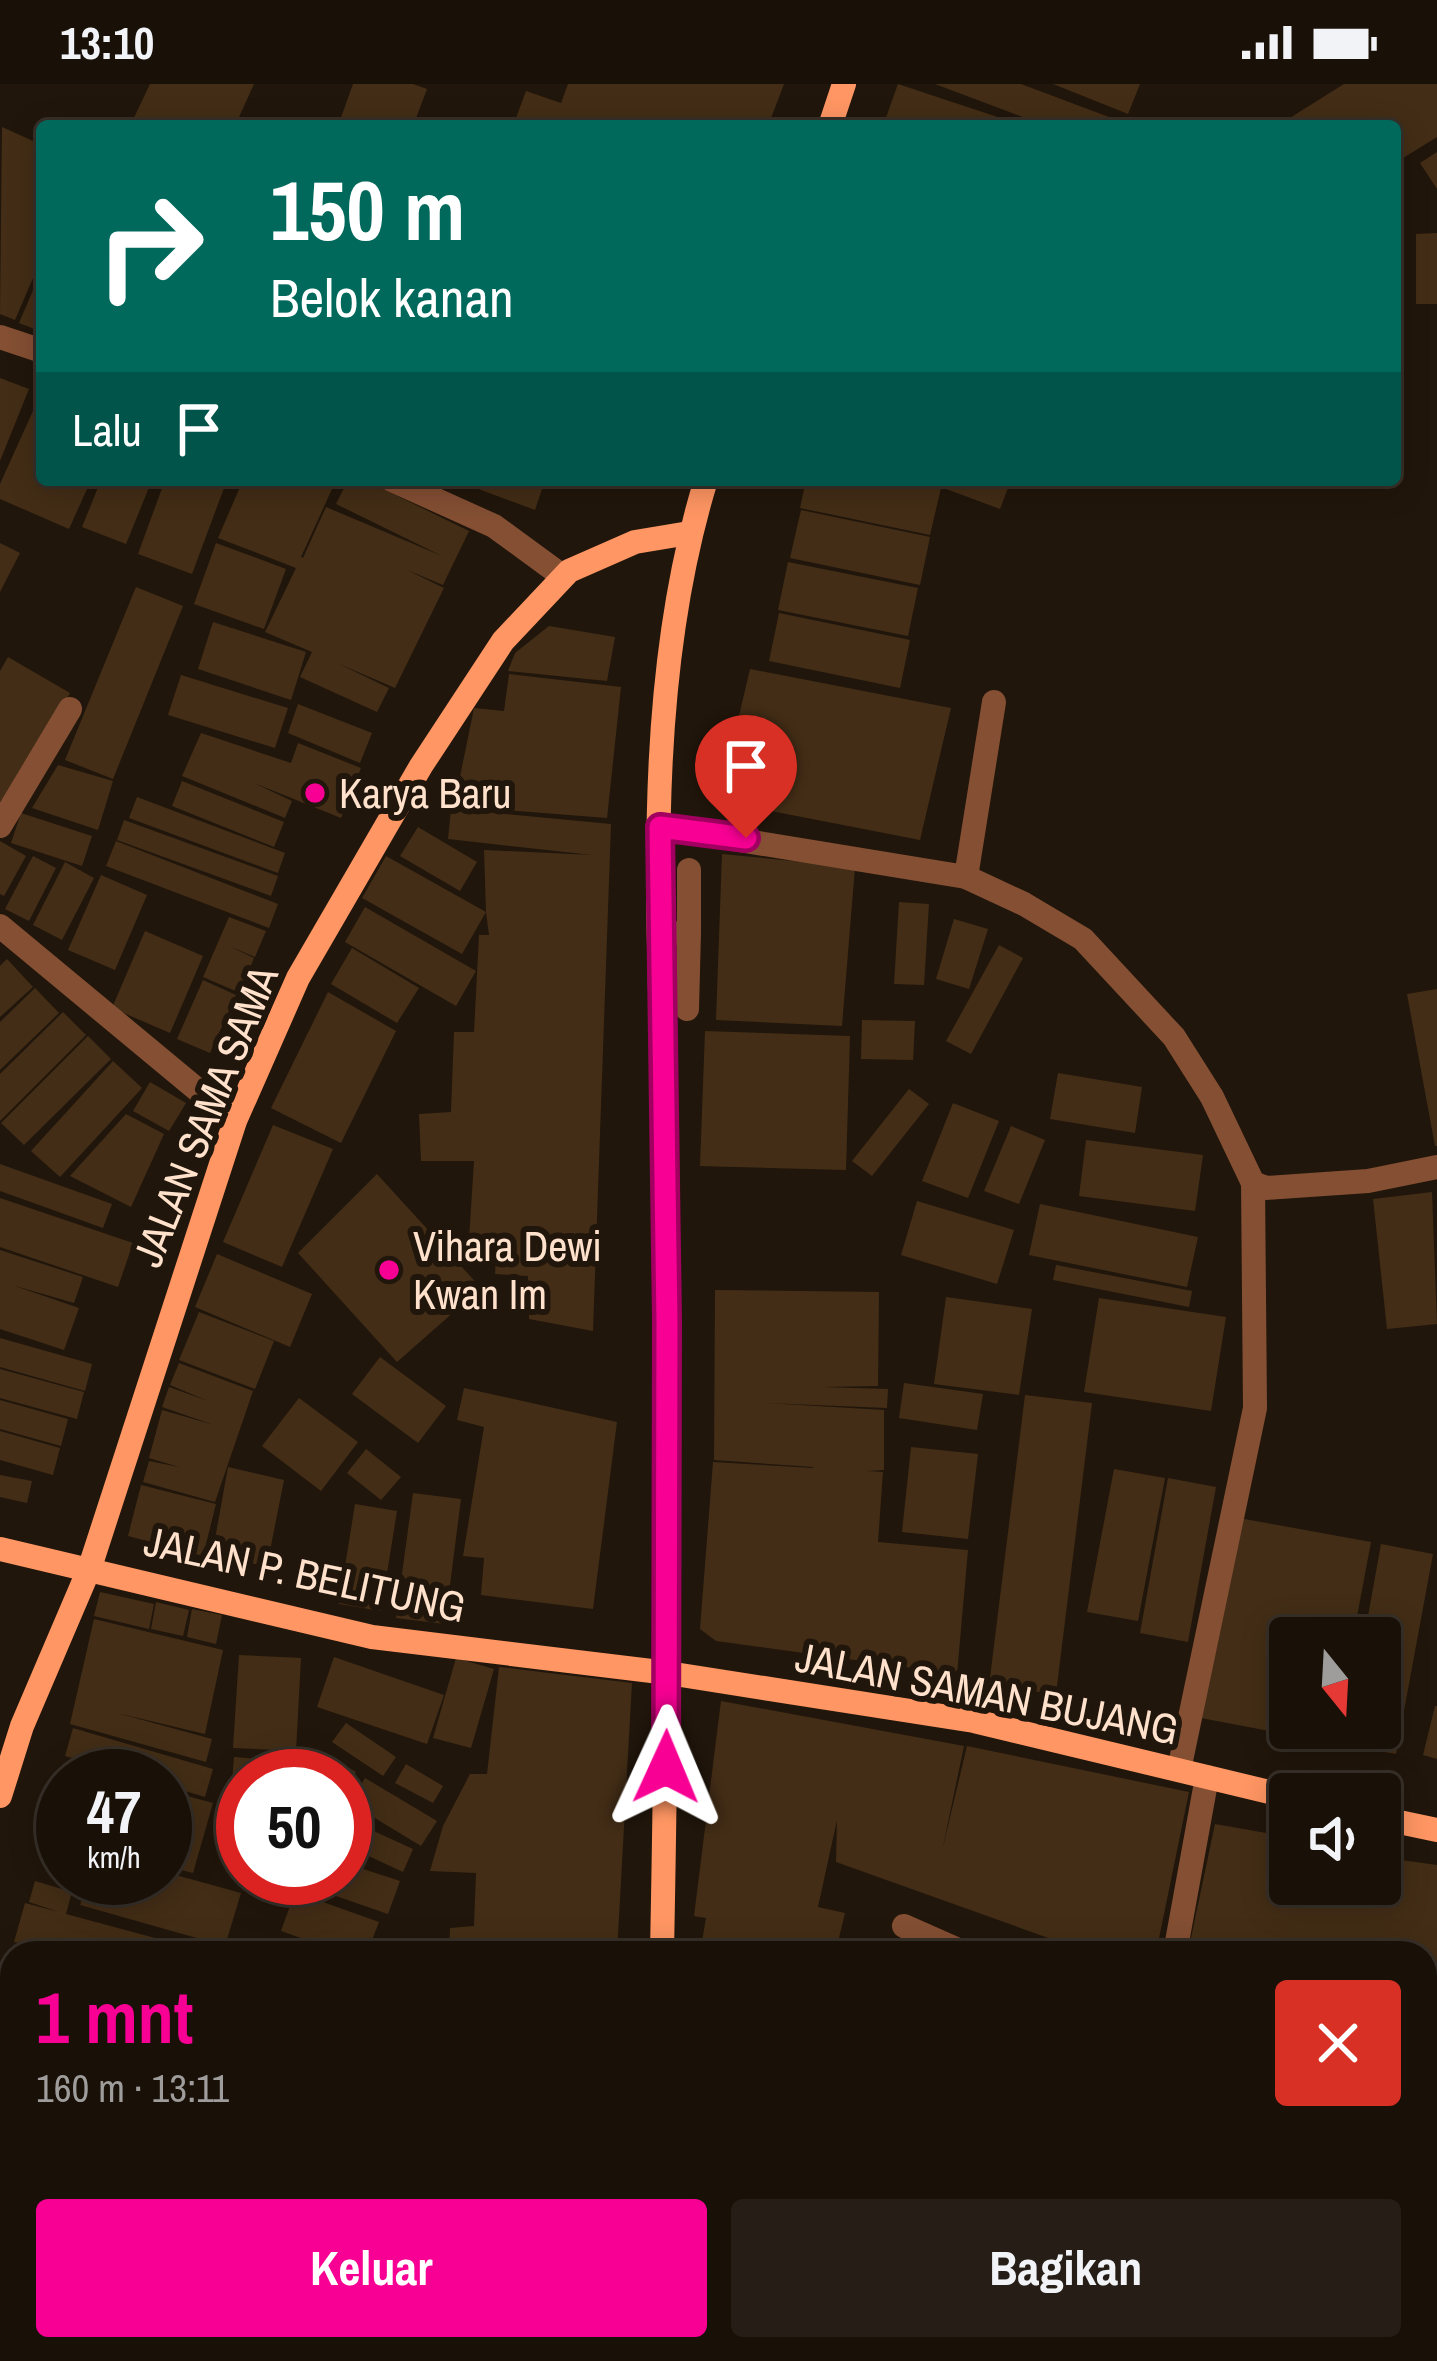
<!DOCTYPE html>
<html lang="id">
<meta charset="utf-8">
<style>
:root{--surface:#191008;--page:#261e16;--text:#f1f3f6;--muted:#9f9d9c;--line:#373029;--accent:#f70093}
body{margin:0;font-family:"Archivo Narrow",sans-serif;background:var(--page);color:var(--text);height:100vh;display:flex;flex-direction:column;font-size:45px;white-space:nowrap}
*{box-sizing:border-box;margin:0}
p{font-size:39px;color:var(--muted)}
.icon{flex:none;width:66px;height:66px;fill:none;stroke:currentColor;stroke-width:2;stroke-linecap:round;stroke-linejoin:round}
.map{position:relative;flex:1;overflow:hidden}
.drawer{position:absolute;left:0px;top:1857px;width:1437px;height:420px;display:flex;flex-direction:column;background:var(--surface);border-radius:36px 36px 0 0;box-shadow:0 6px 30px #0003,0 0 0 3px var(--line)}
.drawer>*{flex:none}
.banner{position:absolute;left:36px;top:36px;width:1365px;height:366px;border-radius:12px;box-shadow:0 6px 30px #0003,0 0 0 3px var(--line);background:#00695c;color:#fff;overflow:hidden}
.needle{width:78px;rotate:162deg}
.controls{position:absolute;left:1269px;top:1533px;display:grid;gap:24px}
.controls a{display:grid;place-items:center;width:132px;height:132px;border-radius:12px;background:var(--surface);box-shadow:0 6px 30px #0003,0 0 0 3px var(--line);font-size:60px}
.speed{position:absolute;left:36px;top:1665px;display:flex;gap:24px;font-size:60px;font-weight:700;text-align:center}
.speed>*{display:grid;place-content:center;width:156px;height:156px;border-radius:50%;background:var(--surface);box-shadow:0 6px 30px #0003,0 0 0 3px var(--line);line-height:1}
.speed small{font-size:30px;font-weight:400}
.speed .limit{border:18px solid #d22;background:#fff;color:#111}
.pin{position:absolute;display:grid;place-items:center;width:102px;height:102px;color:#fff;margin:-123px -51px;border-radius:50% 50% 50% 0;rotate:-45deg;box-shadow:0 0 12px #0007}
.pin .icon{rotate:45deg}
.me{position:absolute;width:132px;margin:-66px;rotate:1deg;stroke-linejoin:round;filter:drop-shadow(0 0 9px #0008)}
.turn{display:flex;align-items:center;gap:42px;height:252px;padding:0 36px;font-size:54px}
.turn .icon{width:156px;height:156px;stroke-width:2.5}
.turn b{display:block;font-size:84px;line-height:102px}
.then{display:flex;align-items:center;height:114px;padding:0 36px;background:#0003;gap:24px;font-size:45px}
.round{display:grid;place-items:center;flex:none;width:126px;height:126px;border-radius:12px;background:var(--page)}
.head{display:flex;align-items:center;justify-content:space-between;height:204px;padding:0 36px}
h1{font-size:72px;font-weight:700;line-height:90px;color:var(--accent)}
.action{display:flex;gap:24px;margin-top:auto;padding:24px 36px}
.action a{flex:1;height:138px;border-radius:12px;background:var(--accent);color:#fff;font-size:48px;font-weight:700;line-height:138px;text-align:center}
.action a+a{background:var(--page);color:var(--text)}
.status{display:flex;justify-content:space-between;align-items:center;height:84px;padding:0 60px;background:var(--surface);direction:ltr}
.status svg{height:33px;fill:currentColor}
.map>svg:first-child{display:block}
.building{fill:#432d16}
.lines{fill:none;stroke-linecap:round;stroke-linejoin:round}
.lane{stroke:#844f33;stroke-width:24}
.street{stroke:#844f33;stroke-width:24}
.secondary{stroke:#ff9663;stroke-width:24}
.route-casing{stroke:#a10060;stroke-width:30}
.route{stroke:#f70093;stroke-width:21}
.poi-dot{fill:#f70093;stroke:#21160b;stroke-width:4.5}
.labels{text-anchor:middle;stroke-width:12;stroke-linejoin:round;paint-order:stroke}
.poi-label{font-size:42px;fill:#ffe1cc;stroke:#21160b;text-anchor:start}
.street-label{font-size:42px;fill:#ffe1cc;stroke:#21160b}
</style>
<div class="status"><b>13:10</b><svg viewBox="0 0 49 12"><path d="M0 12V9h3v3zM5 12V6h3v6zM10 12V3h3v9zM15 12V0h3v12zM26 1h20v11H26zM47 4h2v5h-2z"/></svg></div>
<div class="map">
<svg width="1437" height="2277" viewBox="0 0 1437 2277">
<rect width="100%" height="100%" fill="#21160b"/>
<!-- building -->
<g class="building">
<polygon points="150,0 254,0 235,42 130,42"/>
<polygon points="353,0 413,0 427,5 413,42 338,42"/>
<polygon points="568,0 784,0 768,42 513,42 526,7 561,19"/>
<polygon points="898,0 1022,41 1022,42 883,42"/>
<polygon points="935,0 1021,0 1133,42 1047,42"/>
<polygon points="1053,0 1140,0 1128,30"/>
<polygon points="1344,0 1437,0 1437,53 1395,79 1395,42 1277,42"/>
<polygon points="2,43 42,61 42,173 15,236 0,230"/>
<polygon points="1437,68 1437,105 1420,79"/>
<polygon points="1437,149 1437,220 1416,220 1416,150"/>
<polygon points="42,185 42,248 19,239"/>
<polygon points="0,294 29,305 0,377"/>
<polygon points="42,307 42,396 91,396 69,445 0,415 0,400"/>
<polygon points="101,396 152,396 126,460 82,443"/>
<polygon points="165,396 227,396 192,490 138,470"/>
<polygon points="243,396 310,396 332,405 301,473 303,474 326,423 442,472 336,420 348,396 365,396 469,447 443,501 407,486 444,504 395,604 337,579 389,604 377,628 300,593 312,568 265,548 296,484 218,454"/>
<polygon points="475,396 545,396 535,426 473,403"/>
<polygon points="806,396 903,396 941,404 930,451 800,424"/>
<polygon points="922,396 1011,396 1000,425"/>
<polygon points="801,426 930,453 920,501 790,474"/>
<polygon points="0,459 20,469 0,508"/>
<polygon points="216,459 286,485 264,545 194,520"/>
<polygon points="788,478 918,504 908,552 778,526"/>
<polygon points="136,503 183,522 113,695 65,676"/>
<polygon points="779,529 910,556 900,604 769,577"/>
<polygon points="213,538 306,568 291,616 198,585"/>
<polygon points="549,542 615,553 607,597 508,587 515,569"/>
<polygon points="8,573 70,609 0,731 0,587"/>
<polygon points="750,585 951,624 920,756 719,717"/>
<polygon points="509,590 621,603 607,734 454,722 474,624 504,627"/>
<polygon points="181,591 288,624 275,664 168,631"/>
<polygon points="298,620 372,649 360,679 288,649"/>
<polygon points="201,649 291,679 298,659 361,684 341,734 254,699 292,717 285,734 182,692"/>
<polygon points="58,681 113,697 98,746 32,724"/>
<polygon points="182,697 284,738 274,763 172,722"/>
<polygon points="137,713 285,769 278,789 129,734"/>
<polygon points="451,725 611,740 593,1247 529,1235 528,1192 495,1190 496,1174 468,1171 474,1077 421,1077 419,1030 451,1028 454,948 474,948 479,851 489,851 486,828 462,870 362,814 386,772 486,828 484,766 592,771 448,755"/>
<polygon points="21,729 92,752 82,782 11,759"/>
<polygon points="124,736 278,792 271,812 117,756"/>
<polygon points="418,743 477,778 460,807 400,772"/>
<polygon points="0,757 26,772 4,812 0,810"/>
<polygon points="116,757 278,820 269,844 106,782"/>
<polygon points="722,770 855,783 842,942 716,936"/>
<polygon points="33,772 56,784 29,837 5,825"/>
<polygon points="65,778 94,794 62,856 33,841"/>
<polygon points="101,791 147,811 115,886 68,866"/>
<polygon points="899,818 929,820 924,901 894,900"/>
<polygon points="365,823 476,887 456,922 345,858"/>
<polygon points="229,833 266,847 255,873 229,862 254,874 240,909 203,893"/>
<polygon points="954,835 988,845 969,905 936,895"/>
<polygon points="145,847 203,872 170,949 112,924"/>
<polygon points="999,861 1023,874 971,970 946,957"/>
<polygon points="352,864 419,904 397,939 331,900"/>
<polygon points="7,875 33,903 0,933 0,882"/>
<polygon points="203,896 236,911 210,969 177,955"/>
<polygon points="35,904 59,929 0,986 0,938"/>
<polygon points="1437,905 1437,1062 1435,1062 1407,910"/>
<polygon points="328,908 396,947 341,1059 271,1024"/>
<polygon points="63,928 86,951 0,1037 0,990"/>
<polygon points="862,936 915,937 913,976 861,975"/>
<polygon points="705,947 850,952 846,1086 700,1082"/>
<polygon points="88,952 111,975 24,1061 1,1039"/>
<polygon points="113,977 142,1004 60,1093 31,1067"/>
<polygon points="1058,989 1142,1003 1135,1049 1050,1035"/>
<polygon points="150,998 186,1019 169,1047 133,1027"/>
<polygon points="909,1005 929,1020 872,1092 852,1077"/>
<polygon points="953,1019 999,1037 968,1114 922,1097"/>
<polygon points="126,1030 164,1050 131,1123 70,1092"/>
<polygon points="273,1041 333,1065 282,1183 223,1158"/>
<polygon points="1011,1042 1045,1056 1019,1120 984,1107"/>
<polygon points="1086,1056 1203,1071 1195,1127 1079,1112"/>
<polygon points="0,1080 112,1120 103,1144 0,1107"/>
<polygon points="377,1090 481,1204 397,1278 298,1169"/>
<polygon points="1432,1108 1437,1240 1387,1245 1373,1115"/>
<polygon points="0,1114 133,1159 118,1203 0,1163"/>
<polygon points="917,1117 1014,1146 997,1200 901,1171"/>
<polygon points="1040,1120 1198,1153 1187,1203 1029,1171"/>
<polygon points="0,1166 83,1193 74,1219 12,1201 79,1224 64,1266 0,1245"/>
<polygon points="217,1170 312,1210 290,1263 195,1223"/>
<polygon points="1056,1181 1192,1207 1189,1223 1053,1196"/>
<polygon points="715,1206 879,1208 878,1302 821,1303 888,1305 887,1324 766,1319 884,1326 884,1386 867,1387 883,1388 878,1458 968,1466 957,1590 716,1557 700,1545 713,1378 813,1384 813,1383 714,1376"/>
<polygon points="946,1213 1032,1225 1019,1311 934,1300"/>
<polygon points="1099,1214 1226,1233 1211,1327 1084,1308"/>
<polygon points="199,1228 274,1257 255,1305 179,1276"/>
<polygon points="0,1254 92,1280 85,1307 0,1283"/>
<polygon points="380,1273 446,1322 418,1359 352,1310"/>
<polygon points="179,1279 253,1307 215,1418 143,1398 149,1377 179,1383 149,1374 162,1326 214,1341 162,1323 169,1303 208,1317 170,1301"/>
<polygon points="0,1285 84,1308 77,1335 0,1314"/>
<polygon points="904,1299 983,1310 977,1346 899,1334"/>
<polygon points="464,1304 617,1338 593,1525 481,1511 484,1474 463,1472 484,1343 457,1336"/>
<polygon points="1025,1311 1092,1319 1056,1610 989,1602"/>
<polygon points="299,1314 358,1358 321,1407 262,1362"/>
<polygon points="0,1316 68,1335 61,1362 0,1345"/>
<polygon points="0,1347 60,1364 53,1391 0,1376"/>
<polygon points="911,1363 978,1370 968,1455 902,1448"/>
<polygon points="366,1365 401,1393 381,1416 347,1389"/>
<polygon points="228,1383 284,1396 267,1482 212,1472"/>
<polygon points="1114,1385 1165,1394 1138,1537 1087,1528"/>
<polygon points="0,1391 32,1397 27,1419 0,1413"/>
<polygon points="1168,1394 1216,1403 1188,1558 1140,1549"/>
<polygon points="141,1401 216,1420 203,1472 128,1452"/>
<polygon points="413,1409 461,1415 445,1540 396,1534"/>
<polygon points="355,1420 397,1427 381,1527 339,1520"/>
<polygon points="1239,1434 1371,1458 1353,1554 1290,1554 1290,1644 1336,1644 1333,1659 1201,1634"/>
<polygon points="1381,1460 1433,1470 1396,1670 1344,1661 1347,1644 1380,1644 1380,1554 1364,1554"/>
<polygon points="100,1508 154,1520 149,1545 94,1532"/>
<polygon points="156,1518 189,1526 183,1552 151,1545"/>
<polygon points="192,1525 222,1531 216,1560 187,1553"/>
<polygon points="94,1535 223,1566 205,1650 117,1629 212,1655 206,1678 70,1640"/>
<polygon points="239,1571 301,1574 296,1667 233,1664"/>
<polygon points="334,1573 444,1611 427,1660 317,1623"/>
<polygon points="456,1574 494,1585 471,1664 433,1654"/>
<polygon points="499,1583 632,1599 617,1869 449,1869 450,1844 474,1842 476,1789 430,1787 443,1742 470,1690 487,1690"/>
<polygon points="721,1617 964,1662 942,1767 967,1662 1189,1708 1156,1869 1084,1858 1082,1866 836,1778 837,1736 818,1823 845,1829 837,1862 858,1869 700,1869 706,1834 694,1832"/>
<polygon points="1435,1622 1437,1622 1437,1675 1423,1671"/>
<polygon points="346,1639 396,1673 383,1692 332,1658"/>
<polygon points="73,1644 213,1685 205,1713 165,1701 165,1692 134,1692 65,1672"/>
<polygon points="320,1667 356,1688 345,1705 345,1692 306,1692"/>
<polygon points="234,1673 281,1677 279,1692 243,1692 243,1749 228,1747"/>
<polygon points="66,1678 111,1691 110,1692 62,1692"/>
<polygon points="406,1680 443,1702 433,1719 395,1699"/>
<polygon points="63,1693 63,1754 46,1749"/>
<polygon points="365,1694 437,1737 421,1762 350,1719"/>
<polygon points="165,1706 213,1719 193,1789 165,1782"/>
<polygon points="354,1738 413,1765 403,1788 345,1761"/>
<polygon points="1215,1740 1290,1753 1290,1800 1380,1800 1380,1773 1437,1781 1437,2043 1425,2040 1425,1869 1188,1868"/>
<polygon points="345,1779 400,1797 388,1830 307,1802 310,1794 345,1794"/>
<polygon points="165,1788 241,1809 225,1862 80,1821 88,1794 165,1794"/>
<polygon points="35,1797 72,1808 66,1830 170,1858 167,1869 59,1869 14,1858 25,1819 59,1828 29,1818"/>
<polygon points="295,1808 379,1838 367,1869 343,1869 281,1847"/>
<polygon points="0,1917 12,1919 12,1959 0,1957"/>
<polygon points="0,1960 12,1962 12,2003 0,2000"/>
<polygon points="0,2003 12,2005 12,2076 0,2073"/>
<polygon points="1425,2070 1437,2073 1426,2113 1425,2113"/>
<polygon points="0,2085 12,2087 12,2145 0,2143"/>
<polygon points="1436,2092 1437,2092 1437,2211 1425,2207 1425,2130"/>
<polygon points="0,2147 12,2149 12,2168 0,2166"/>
<polygon points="0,2172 12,2173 12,2199 0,2197"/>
<polygon points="0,2200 12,2201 12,2227 0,2225"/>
<polygon points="1425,2220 1437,2223 1437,2277 1362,2277 1366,2265 1425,2265"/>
<polygon points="0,2227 12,2229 12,2254 0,2253"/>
<polygon points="0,2255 12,2256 10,2277 0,2277"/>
<polygon points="25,2265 44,2265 43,2277 24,2277"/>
<polygon points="70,2265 89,2265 88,2277 69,2277"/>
<polygon points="93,2265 113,2266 112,2277 93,2277"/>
<polygon points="263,2265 342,2265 347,2266 345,2277 262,2277"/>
<polygon points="394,2265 588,2265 587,2277 391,2277"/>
<polygon points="710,2265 795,2272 775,2265 813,2265 811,2277 708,2277"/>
<polygon points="825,2265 945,2265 981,2271 980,2277 845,2277 824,2274"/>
<polygon points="997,2265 1077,2265 1075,2277 1016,2277 996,2273"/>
<polygon points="1105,2265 1166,2265 1164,2277 1102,2277"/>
</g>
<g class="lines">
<!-- lane -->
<g class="lane">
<polyline points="0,742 70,625"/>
<polyline points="689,786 689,849"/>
<polyline points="966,793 994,618"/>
<polyline points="661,850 689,849 687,925"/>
<polyline points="1179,1686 1255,1324 1253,1099"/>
<polyline points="904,1842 965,1869"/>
</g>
<!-- street -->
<g class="street">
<polyline points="0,253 42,267"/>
<polyline points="392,396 494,442 561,491"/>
<polyline points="660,743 966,793 1024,820 1083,855 1174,953 1212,1013 1253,1099 1266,1104 1368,1097 1437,1083"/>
<polyline points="0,842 235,1037"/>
<polyline points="1175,1869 1207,1693"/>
<polyline points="1086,2277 1088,2265"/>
</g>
<!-- secondary -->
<g class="secondary">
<polyline points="830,42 844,0"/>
<polyline points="0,1465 372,1553 668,1589 974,1637 1290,1713"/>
<polyline points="0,1712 22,1642 90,1483 235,1037 298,894 421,682 503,557 569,487 635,458 689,449"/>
<polyline points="1380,1734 1437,1746"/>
<path d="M662,1869C667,1612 669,1355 665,1099C662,868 637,620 706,396"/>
<polyline points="633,2277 635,2265"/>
</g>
</g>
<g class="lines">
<defs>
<polyline id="route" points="666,1683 667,1238 660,743 746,754"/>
</defs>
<!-- route casing -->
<use href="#route" class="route-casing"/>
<!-- route -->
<use href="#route" class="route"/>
</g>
<!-- markers -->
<g class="poi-dot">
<circle cx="315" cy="709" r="12"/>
<circle cx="389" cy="1186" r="12"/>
</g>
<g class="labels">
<!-- poi labels -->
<g class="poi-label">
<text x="339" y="724">Karya Baru</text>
<text x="413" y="1177">Vihara Dewi<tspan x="413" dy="48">Kwan Im</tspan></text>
</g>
<!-- street labels -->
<g class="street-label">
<text transform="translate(205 1032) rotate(-68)" y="15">JALAN SAMA SAMA</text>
<text transform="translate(305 1490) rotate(12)" y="15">JALAN P. BELITUNG</text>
<text transform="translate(987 1609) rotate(11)" y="15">JALAN SAMAN BUJANG</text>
</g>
</g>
</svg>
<div class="controls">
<a><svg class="needle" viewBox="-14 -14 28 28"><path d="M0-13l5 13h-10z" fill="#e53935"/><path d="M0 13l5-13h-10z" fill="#9f9d9c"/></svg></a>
<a><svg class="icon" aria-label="sound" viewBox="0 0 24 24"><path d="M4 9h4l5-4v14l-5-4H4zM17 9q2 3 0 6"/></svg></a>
</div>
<div class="speed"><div>47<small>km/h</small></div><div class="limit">50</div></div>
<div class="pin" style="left:746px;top:754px;background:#d93025"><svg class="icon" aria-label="arrive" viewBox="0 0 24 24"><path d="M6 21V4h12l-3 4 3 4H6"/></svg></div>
<svg class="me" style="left:666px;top:1683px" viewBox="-20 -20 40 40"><path d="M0-17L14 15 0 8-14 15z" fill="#f70093" stroke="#fff" stroke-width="4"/></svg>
<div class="banner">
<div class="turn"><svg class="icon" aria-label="right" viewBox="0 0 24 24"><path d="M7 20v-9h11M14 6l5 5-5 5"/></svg><div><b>150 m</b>Belok kanan</div></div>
<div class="then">Lalu<svg class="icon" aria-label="arrive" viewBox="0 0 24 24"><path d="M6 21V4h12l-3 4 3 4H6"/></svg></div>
</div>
<section class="drawer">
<div class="head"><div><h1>1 mnt</h1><p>160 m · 13:11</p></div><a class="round" style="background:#d93025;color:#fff"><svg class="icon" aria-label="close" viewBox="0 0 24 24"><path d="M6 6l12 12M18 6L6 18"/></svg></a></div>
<div class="action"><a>Keluar</a><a>Bagikan</a></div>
</section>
</div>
